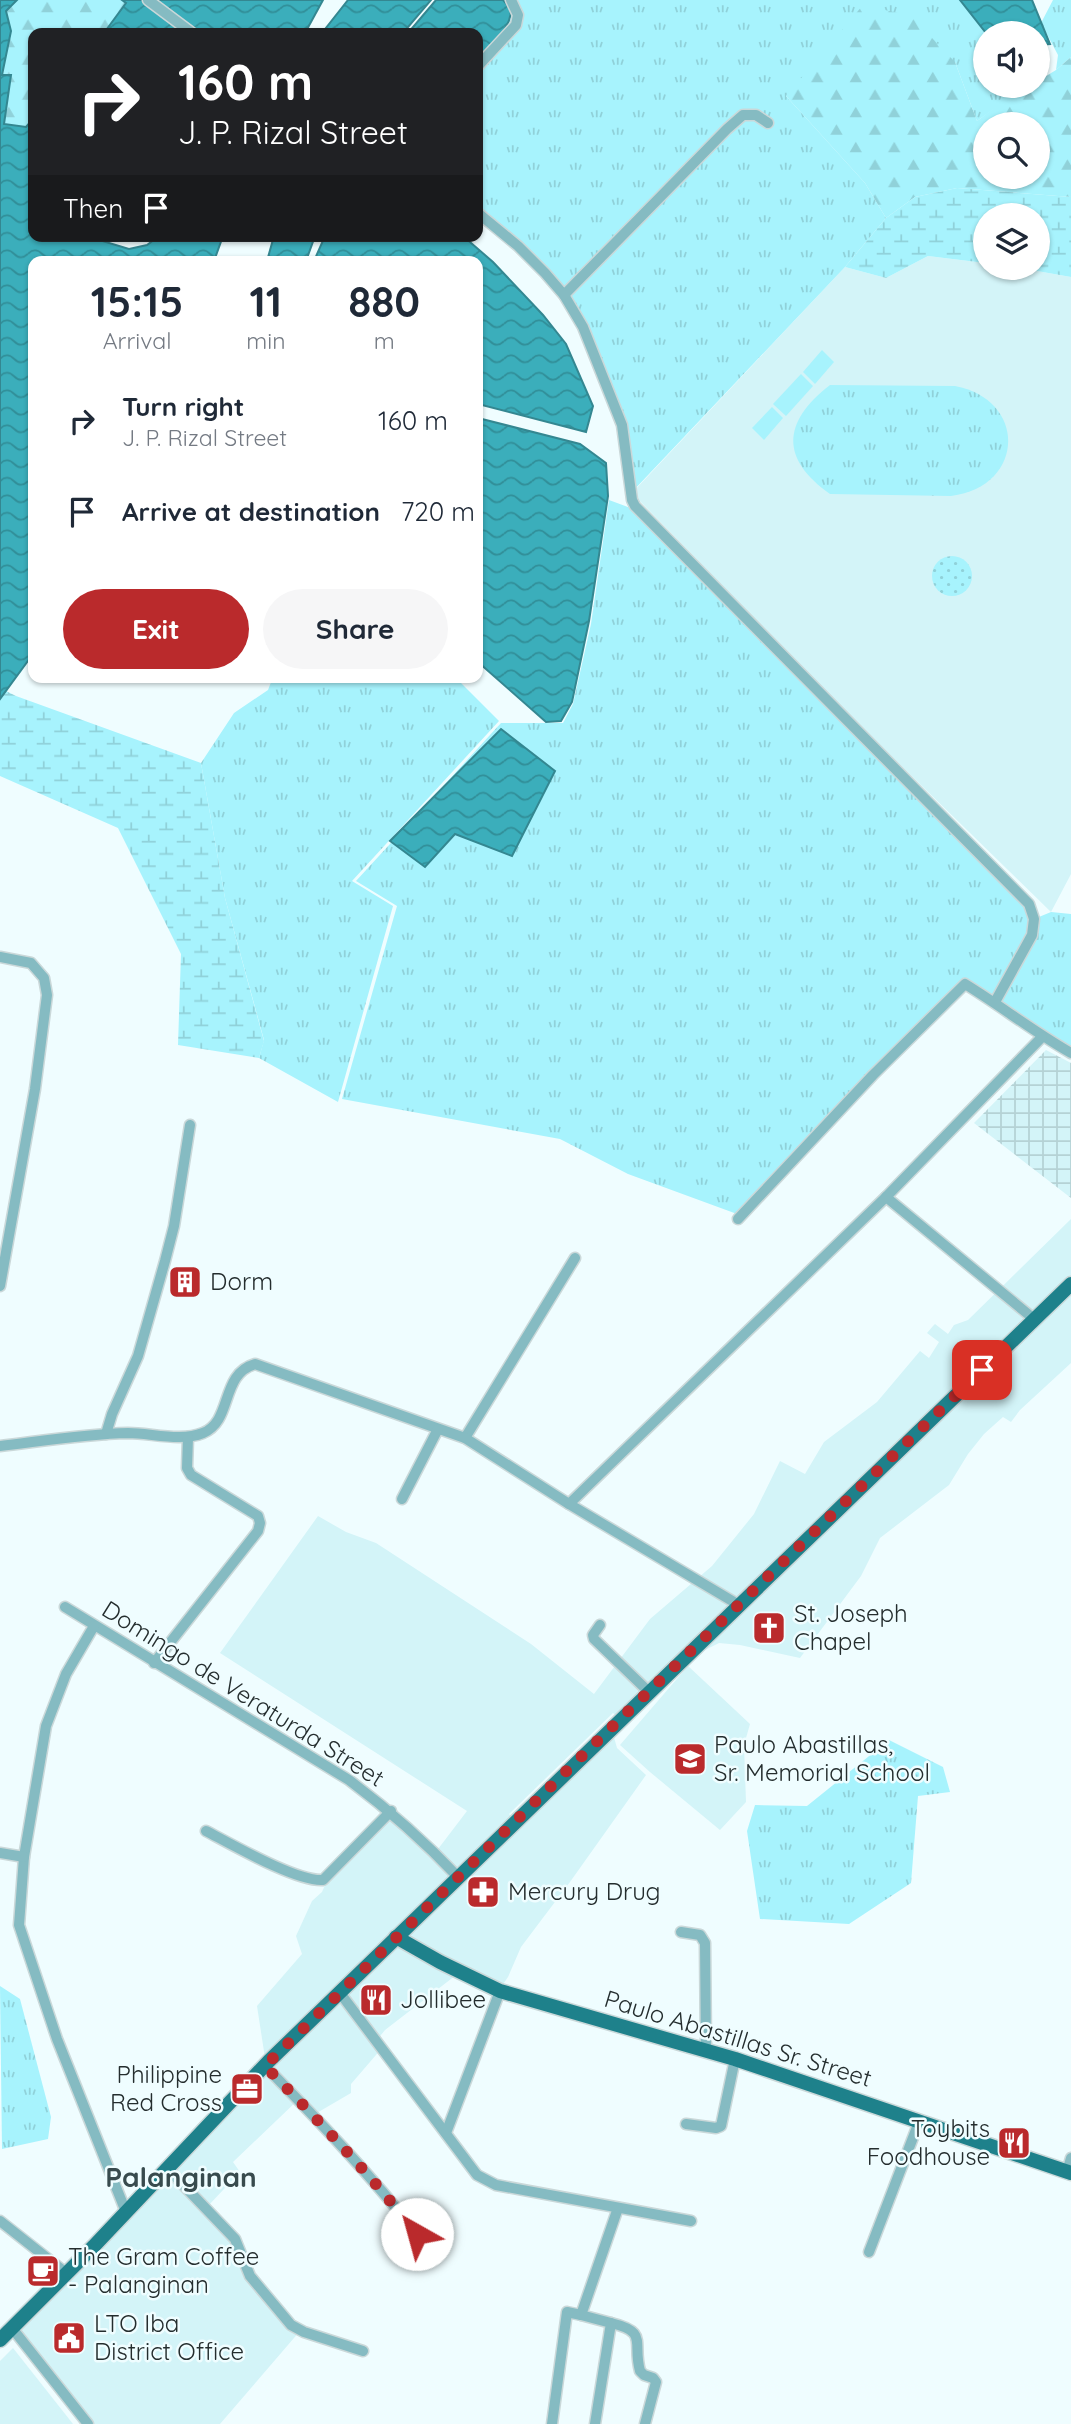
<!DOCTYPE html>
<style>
:root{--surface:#fff;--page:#f6f6f7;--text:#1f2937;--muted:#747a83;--accent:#ba2a2c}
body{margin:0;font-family:Quicksand,sans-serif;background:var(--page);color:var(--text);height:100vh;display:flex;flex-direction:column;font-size:26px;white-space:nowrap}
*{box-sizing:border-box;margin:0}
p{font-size:23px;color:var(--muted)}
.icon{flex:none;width:38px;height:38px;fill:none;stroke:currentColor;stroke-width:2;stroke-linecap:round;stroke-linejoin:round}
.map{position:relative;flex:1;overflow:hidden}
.sheet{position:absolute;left:28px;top:256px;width:455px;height:427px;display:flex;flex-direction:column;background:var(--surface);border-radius:14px;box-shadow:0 2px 5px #0004}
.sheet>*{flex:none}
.hud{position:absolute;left:28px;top:28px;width:455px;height:214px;border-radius:14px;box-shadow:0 2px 5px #0004;background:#202124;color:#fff;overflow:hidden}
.buttons{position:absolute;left:973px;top:21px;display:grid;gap:14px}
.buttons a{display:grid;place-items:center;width:77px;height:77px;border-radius:50%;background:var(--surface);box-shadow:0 2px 5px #0004;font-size:35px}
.pin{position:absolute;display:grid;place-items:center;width:60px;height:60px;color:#fff;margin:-30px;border-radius:14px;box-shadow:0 4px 10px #0006}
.me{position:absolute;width:77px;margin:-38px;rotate:322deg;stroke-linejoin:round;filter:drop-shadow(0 0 5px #0008)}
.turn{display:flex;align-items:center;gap:24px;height:147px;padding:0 35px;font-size:32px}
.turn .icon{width:91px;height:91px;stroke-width:2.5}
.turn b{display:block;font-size:49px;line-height:60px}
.then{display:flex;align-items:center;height:66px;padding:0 35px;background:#0003;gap:14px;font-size:26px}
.eta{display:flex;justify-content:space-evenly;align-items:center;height:119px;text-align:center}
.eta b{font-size:42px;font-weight:700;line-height:49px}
.cta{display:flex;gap:14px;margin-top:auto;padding:14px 35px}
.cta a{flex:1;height:80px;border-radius:42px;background:var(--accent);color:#fff;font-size:28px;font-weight:700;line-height:80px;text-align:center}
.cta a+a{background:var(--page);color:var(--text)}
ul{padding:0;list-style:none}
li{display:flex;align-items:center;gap:21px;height:91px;padding:0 35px}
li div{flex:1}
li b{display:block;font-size:26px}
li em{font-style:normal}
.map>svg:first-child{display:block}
.built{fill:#d3f4f8}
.industrial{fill:url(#industrial-grid)}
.grass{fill:url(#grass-tufts)}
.forest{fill:url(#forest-firs);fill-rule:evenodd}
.wetland{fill:url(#wetland-marsh)}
.park{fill:url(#park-dots)}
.pitch{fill:#a7f3fd}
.water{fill:url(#water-waves);stroke:#348791;stroke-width:2}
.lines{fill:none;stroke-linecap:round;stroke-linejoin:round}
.minor-casing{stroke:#cad8d9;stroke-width:13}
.major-casing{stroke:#cad8d9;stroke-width:17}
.minor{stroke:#85bbc2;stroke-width:10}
.major{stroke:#1e818b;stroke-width:14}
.route{stroke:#ba2a2c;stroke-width:12;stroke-dasharray:0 21.6}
.labels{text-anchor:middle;stroke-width:5;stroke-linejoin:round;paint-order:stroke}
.poi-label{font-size:24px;fill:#242d2e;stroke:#effdff;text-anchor:start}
.street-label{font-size:24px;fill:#242d2e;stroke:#effdff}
.quarter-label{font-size:28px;font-weight:bold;fill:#384b4e;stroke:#effdff}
</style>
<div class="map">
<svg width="1071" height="2424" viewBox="0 0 1071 2424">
<defs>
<pattern id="industrial-grid" width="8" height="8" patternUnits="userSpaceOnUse" patternTransform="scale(1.75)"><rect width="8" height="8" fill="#d3f4f8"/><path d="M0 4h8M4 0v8" fill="none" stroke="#b5d2d5"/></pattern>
<pattern id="grass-tufts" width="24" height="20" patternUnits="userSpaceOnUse" patternTransform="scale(1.75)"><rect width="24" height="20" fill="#a7f3fd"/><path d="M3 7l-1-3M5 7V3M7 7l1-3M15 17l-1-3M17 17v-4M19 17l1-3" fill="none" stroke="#90d1d9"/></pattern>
<pattern id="forest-firs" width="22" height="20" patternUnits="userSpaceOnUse" patternTransform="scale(1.75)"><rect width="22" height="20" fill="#a7f3fd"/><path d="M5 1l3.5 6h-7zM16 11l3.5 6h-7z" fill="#90d1d9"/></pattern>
<pattern id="wetland-marsh" width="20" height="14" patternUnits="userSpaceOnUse" patternTransform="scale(1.75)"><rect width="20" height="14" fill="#a7f3fd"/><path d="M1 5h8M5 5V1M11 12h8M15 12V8" fill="none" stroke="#90d1d9"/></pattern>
<pattern id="park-dots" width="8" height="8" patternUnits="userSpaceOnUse" patternTransform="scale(1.75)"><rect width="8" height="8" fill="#a7f3fd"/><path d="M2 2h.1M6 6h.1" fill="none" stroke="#90d1d9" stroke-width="1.8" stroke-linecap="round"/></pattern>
<pattern id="water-waves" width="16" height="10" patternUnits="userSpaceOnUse" patternTransform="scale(1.75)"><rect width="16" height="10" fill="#3baebb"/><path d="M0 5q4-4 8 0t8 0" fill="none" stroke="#318e98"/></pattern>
</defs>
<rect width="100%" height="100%" fill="#effdff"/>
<!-- built -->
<g class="built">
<polygon points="928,256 985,263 985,268 1020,268 1071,277 1071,874 1051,912 848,714 632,493 845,267 886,278"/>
<polygon points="1071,1219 1071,1363 1020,1410 1011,1422 1003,1417 984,1434 968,1454 949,1485 880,1538 861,1576 800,1658 740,1645 719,1643 701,1652 621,1720 613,1713 509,1814 516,1821 612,1730 617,1748 646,1775 570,1882 521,1947 508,1977 499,1990 460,1972 385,2030 377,2040 382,2048 351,2084 351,2093 315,2114 300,2098 233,2162 240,2172 208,2206 170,2165 458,1878 435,1853 467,1811 220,1653 318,1516 346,1532 376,1543 531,1644 594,1694 650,1619 712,1566 754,1514 780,1461 805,1474 824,1442 877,1402 920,1351 929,1358 939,1342 927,1333 933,1326 935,1324 948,1334 954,1325 968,1320"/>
<polygon points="688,1666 750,1724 744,1745 746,1802 720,1830 650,1772 620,1745"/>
<polygon points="390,1817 453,1879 265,2058 257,2006 302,1954 296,1936 312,1901 322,1892 326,1883"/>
<polygon points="167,2172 233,2241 242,2260 300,2331 220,2424 94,2424 17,2327"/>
<polygon points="13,2348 73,2424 0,2424 0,2361"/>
</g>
<!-- industrial -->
<polygon class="industrial" points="1046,1050 1071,1063 1071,1198 974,1123"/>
<!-- grass -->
<g class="grass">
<polygon points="503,0 960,0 986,33 985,86 1016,86 1019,91 977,121 955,62 786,96 865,183 886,218 845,267 632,492 622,425 564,295 478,213 478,58 503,32 511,9"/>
<polygon points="1053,0 1071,0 1071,57 1056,70 1058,55 1041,23"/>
<path d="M830,385L955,386C1028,400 1025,487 951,496L830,494C780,459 782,422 830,385Z"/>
<polygon points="609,500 636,510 1024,903 1029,918 1027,934 991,1000 962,982 737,1214 628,1174 560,1139 342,1099 397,906 356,881 501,723 563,723 573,704 591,624"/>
<polygon points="273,677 455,677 499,721 352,881 393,906 338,1102 259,1058 264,1040 225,898 201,763 234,713 268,690"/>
<polygon points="1051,912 1071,914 1071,1053 995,1002 1032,935 1034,919"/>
<polygon points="889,1740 943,1767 950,1792 918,1796 911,1883 849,1924 760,1919 747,1831 755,1805 807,1806"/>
<polygon points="0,1986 20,1999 51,2117 48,2139 2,2149"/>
</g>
<!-- forest -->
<g class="forest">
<polygon points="17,0 122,0 126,3 104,33 33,33 33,119 26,127 4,125 11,76 1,76 11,31 6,11"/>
<path d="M863,5L911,16L955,62L977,121C994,109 1017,86 1038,86V81L1056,70L1071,57V197L957,188L915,197L886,218L865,183L786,96ZM985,124H1038V177H985Z"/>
</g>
<!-- wetland -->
<g class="wetland">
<polygon points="957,188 1071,197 1071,277 1020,268 1038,268 1038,215 985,215 985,263 928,256 886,278 845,267 886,218 915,197"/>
<polygon points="6,691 16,696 201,763 225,898 264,1041 259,1058 178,1045 181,954 118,828 0,776 0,699"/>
</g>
<!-- park -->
<circle class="park" cx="952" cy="576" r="20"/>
<!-- pitch -->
<g class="pitch">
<polygon points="822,350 834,362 815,384 803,372"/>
<polygon points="801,374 813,386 786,416 773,404"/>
<polygon points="772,407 783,418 764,440 752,428"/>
</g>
<!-- water -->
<g class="water">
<polygon points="0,0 17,0 6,11 11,31 2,75 11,75 4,124 26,127 33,119 33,236 86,236 129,249 147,245 159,236 223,236 214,261 33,261 33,654 0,699"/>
<polygon points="122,0 323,0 305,33 104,33 126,3"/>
<polygon points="348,0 431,0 403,33 322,33"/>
<path d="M436,0H503L511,9C511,30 492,43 478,58V33H408Z"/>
<polygon points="960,0 1032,0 1050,44 1038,45 1038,33 986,33"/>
<polygon points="274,236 315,236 306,261 267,261"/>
<polygon points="325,236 463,236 493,262 543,315 566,344 593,406 586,432 478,404 478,261 314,261"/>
<polygon points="478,418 580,444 606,463 608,496 589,621 572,702 561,721 546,722 478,662"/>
<polygon points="501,729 555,771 512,856 455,834 425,867 390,841"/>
</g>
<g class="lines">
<defs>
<g id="minor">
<polyline points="148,0 192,33"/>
<polyline points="478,66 516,25 518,15 511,0"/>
<polyline points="478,213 518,246 545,273 564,295 583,327 622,425 632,500 635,506 1029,904 1034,919 1032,935 995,1002"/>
<polyline points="564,295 727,129 743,115 756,115 768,123"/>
<polyline points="0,957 31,963 44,978 47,995 35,1089 0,1286"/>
<polyline points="886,1197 1034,1319"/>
<path d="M738,1219L873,1075L965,984C1001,1006 1034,1032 1071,1053"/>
<polyline points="106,1434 112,1414 138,1356 165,1261 174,1226 190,1125"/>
<polyline points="465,1438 575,1258"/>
<path d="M0,1446C42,1441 85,1434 128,1433C151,1433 181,1442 203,1433C233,1421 220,1374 255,1364L465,1438L569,1504"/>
<polyline points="402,1499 438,1429"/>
<polyline points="739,1605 569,1504 886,1197 1042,1037"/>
<path d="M65,1607L349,1780C389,1810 424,1841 458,1877"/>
<polyline points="600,1625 593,1635 594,1639 650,1693"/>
<polyline points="94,1626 66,1674 46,1726 24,1857 19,1925 57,2039 126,2212"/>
<polyline points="154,1663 258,1531 260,1523 258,1516 191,1475 187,1468 188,1437"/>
<path d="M206,1831C231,1844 297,1882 323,1880L391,1811"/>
<polyline points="0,1853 24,1857"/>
<polyline points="681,1932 700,1935 705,1943 706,2050"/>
<polyline points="340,1993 477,2175 496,2185 691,2221"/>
<path d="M265,2066C318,2120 370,2174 417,2234"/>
<polyline points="686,2124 716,2128 721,2126 735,2059"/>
<polyline points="446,2133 500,1991"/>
<polyline points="167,2168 235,2239 250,2276 291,2325 304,2332 363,2351"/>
<polyline points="1067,2172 1071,2158"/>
<polyline points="0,2221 66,2273"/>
<polyline points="869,2252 919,2122"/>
<path d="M611,2323C649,2332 632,2342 640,2371L644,2375L653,2378L656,2382L645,2424"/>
<polyline points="12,2328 88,2424"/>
<polyline points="552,2424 567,2312 581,2315"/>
<polyline points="595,2424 611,2323 581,2315 618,2208"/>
</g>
<g id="major">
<polyline points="396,1937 440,1962 500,1991 735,2059 1071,2173"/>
<polyline points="0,2340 94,2246 269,2061 1071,1284"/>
</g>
</defs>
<!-- minor casing -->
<use href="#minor" class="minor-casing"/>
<!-- major casing -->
<use href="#major" class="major-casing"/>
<!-- minor -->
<use href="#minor" class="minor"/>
<!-- major -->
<use href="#major" class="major"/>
</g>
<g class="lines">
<!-- route -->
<path class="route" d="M417,2234C370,2174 318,2120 265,2066L588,1750L982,1370"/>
</g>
<!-- icons -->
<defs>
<symbol id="building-square" viewBox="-11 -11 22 22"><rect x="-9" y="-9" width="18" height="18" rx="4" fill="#ba2a2c" stroke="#effdff"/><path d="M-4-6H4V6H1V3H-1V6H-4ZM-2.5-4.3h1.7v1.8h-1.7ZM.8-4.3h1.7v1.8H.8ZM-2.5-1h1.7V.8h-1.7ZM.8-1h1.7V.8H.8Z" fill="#fff"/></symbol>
<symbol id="church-square" viewBox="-11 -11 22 22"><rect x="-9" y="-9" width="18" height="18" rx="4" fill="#ba2a2c" stroke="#effdff"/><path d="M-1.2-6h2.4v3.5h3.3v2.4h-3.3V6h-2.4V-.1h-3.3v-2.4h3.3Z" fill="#fff"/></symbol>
<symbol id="school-square" viewBox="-11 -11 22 22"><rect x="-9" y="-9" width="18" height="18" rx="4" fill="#ba2a2c" stroke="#effdff"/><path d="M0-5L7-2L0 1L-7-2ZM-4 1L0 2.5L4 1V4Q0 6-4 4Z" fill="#fff"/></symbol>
<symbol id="pharmacy-square" viewBox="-11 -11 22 22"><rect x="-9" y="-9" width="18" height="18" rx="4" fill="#ba2a2c" stroke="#effdff"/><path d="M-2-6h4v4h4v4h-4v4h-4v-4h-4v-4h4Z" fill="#fff"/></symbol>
<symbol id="restaurant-square" viewBox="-11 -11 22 22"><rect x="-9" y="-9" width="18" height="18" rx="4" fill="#ba2a2c" stroke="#effdff"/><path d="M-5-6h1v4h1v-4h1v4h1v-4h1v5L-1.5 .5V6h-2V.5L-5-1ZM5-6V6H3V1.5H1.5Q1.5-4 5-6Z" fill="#fff"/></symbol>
<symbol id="office-square" viewBox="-11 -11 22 22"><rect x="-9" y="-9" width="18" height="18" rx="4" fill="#ba2a2c" stroke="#effdff"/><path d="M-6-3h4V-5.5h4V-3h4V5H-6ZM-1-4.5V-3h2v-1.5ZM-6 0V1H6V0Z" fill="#fff"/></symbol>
<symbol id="cafe-square" viewBox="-11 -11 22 22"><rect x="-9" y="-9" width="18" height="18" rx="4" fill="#ba2a2c" stroke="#effdff"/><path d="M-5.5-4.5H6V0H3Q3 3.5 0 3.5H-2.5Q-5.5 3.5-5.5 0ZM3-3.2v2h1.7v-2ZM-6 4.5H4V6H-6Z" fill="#fff"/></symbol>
<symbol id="civic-square" viewBox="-11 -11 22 22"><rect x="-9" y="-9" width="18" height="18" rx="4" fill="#ba2a2c" stroke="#effdff"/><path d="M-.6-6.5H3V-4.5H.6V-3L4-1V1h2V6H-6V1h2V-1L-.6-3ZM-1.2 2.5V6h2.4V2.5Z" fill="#fff"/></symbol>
</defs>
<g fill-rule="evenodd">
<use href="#building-square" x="166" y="1263" width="38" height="38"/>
<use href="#church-square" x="750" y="1609" width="38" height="38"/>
<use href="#school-square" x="671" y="1740" width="38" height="38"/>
<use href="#pharmacy-square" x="464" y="1873" width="38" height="38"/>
<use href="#restaurant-square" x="357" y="1981" width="38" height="38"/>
<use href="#office-square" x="228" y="2070" width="38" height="38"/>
<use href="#restaurant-square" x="995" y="2124" width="38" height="38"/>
<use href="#cafe-square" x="24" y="2252" width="38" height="38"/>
<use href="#civic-square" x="50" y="2319" width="38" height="38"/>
</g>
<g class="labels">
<!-- poi labels -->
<g class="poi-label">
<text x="210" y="1290">Dorm</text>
<text x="794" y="1622">St. Joseph<tspan x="794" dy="28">Chapel</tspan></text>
<text x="714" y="1753">Paulo Abastillas,<tspan x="714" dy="28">Sr. Memorial School</tspan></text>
<text x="508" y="1900">Mercury Drug</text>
<text x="400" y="2008">Jollibee</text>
<text x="222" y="2083" text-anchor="end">Philippine<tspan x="222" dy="28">Red Cross</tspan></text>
<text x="990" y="2137" text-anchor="end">Toybits<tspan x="990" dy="28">Foodhouse</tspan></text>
<text x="68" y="2265">The Gram Coffee<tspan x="68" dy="28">- Palanginan</tspan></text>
<text x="94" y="2332">LTO Iba<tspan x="94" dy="28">District Office</tspan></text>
</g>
<!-- street labels -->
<g class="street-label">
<text transform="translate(243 1694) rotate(32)" y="8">Domingo de Veraturda Street</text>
<text transform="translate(738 2039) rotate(17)" y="8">Paulo Abastillas Sr. Street</text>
</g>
<!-- quarter labels -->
<g class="quarter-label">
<text x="181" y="2187">Palanginan</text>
</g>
</g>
</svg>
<div class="buttons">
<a><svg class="icon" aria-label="sound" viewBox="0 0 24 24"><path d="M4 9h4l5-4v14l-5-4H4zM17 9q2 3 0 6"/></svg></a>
<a><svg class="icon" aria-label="search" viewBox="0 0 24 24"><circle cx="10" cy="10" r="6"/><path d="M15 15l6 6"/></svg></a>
<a><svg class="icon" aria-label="layers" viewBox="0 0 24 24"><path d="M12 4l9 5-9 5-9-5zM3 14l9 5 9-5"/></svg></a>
</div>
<div class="pin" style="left:982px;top:1370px;background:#d93025"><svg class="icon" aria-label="arrive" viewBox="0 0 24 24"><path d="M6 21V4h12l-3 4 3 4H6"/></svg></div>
<svg class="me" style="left:417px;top:2234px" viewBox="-20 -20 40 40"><circle r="19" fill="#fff"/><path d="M0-13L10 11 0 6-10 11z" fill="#ba2a2c"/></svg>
<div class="hud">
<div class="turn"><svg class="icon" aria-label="right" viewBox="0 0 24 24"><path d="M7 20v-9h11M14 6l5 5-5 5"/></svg><div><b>160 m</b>J. P. Rizal Street</div></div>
<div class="then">Then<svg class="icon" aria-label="arrive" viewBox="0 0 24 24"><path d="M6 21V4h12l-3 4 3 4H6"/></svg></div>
</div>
<section class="sheet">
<div class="eta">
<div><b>15:15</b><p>Arrival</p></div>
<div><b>11</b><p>min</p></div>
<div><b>880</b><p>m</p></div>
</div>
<ul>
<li><svg class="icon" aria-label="right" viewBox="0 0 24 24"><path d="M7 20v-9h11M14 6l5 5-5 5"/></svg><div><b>Turn right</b><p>J. P. Rizal Street</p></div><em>160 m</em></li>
<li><svg class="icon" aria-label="arrive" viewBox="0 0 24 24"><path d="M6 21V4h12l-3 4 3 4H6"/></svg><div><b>Arrive at destination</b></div><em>720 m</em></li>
</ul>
<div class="cta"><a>Exit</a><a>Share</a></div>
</section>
</div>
